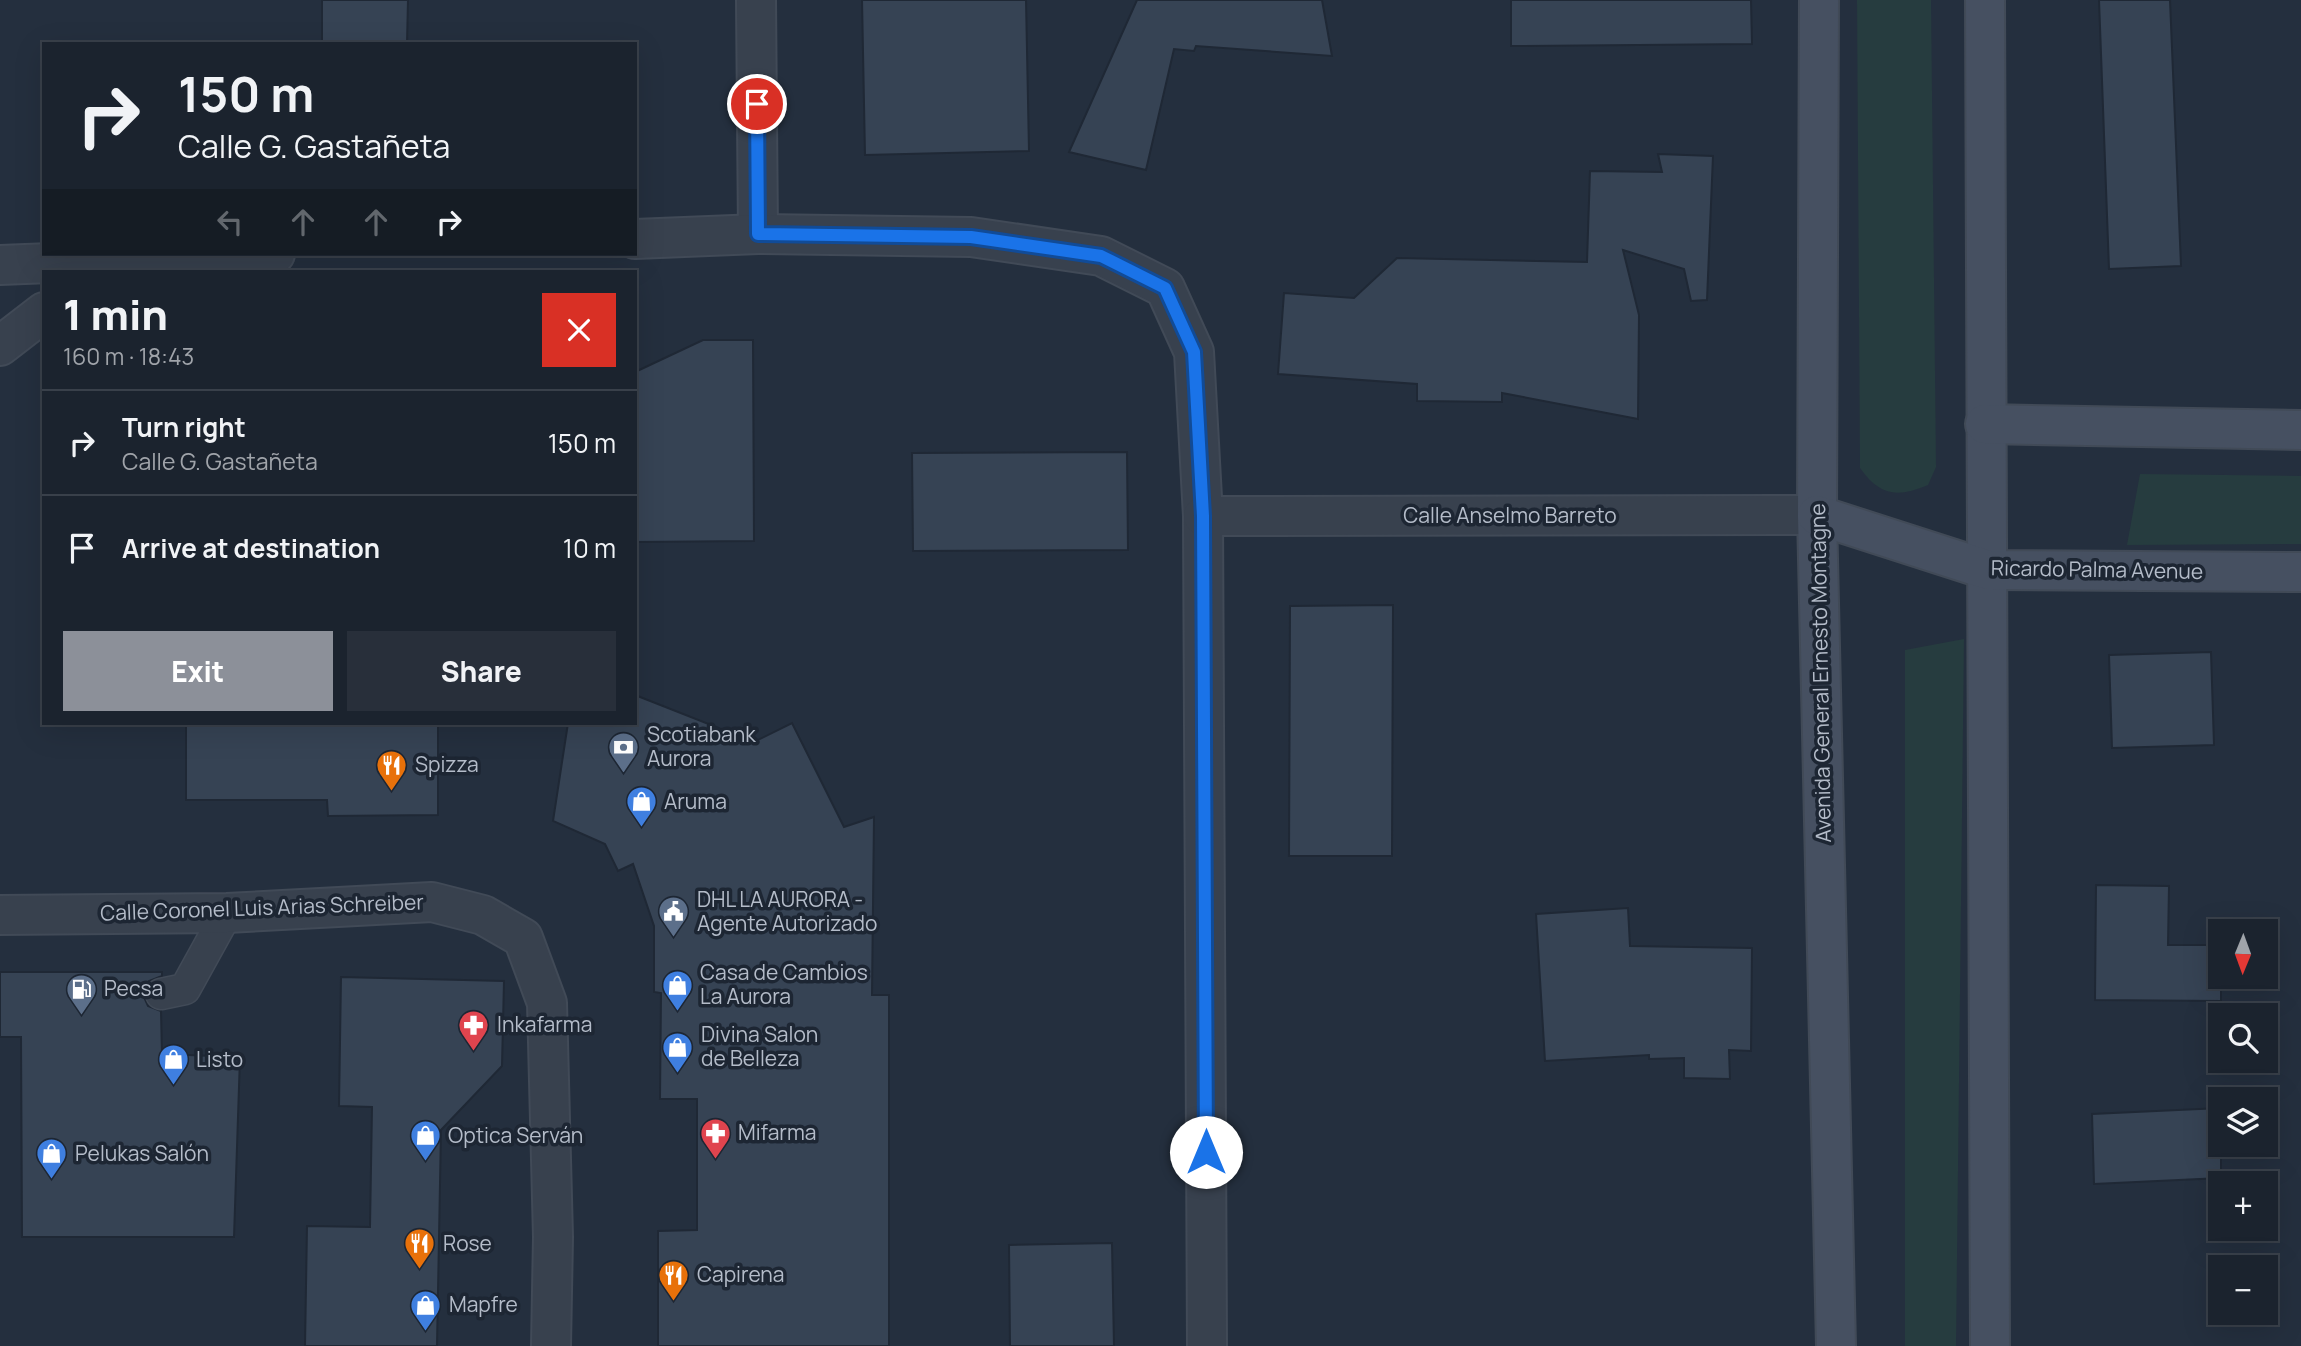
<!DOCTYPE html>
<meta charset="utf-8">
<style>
:root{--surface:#1b232e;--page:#282f3a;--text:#f1f3f6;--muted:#a0a4aa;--line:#39404a;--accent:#8c9099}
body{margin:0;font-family:Manrope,sans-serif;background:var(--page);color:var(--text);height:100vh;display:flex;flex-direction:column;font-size:26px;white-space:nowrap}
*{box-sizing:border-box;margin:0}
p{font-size:23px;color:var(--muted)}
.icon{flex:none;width:38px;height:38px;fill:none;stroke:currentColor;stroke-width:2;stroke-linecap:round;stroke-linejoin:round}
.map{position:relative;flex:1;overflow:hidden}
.drawer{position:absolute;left:42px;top:270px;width:595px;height:455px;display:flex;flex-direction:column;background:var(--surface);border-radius:0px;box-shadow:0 7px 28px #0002,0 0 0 2px var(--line)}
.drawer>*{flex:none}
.top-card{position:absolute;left:42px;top:42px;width:595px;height:214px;border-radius:0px;box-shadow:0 7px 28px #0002,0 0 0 2px var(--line);background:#1b232e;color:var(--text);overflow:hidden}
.needle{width:46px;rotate:181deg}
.fabs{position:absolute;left:2208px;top:919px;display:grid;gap:14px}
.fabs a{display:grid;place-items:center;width:70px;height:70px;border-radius:0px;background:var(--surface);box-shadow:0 7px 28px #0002,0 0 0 2px var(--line);font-size:35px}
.pin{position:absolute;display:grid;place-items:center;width:60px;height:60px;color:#fff;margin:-30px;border:4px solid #fff;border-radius:50%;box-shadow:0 2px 7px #0007}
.me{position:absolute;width:77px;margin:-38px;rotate:0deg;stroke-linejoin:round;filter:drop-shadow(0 0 5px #0008)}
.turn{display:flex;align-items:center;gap:24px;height:147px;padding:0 21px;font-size:32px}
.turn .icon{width:91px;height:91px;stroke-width:2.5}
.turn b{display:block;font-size:49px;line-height:60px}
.lanes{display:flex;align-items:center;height:66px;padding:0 21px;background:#0003;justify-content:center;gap:35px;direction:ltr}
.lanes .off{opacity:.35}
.round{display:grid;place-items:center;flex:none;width:74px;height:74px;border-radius:0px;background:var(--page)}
.headline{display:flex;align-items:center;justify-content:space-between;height:119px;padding:0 21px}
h1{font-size:42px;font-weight:800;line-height:52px}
.cta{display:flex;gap:14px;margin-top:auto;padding:14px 21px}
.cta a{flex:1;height:80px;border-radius:0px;background:var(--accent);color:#fff;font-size:28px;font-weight:800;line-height:80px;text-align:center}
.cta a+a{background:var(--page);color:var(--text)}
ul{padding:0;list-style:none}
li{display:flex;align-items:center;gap:21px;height:105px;padding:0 21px;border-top:2px solid var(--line)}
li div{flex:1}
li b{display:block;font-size:26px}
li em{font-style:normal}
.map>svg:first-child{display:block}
.green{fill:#263c3f}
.building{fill:#364354;stroke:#1f2835;stroke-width:2}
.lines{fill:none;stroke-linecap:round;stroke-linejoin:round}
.service-casing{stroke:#414a57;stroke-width:33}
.minor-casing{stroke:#414a57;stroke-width:42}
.secondary-casing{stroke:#414a57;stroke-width:42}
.service{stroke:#38414e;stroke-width:30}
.minor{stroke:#38414e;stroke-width:38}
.secondary{stroke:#465061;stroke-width:38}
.route-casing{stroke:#114b97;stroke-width:18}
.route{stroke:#1a73e8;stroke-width:12}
.labels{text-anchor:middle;stroke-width:7;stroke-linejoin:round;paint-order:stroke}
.street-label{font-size:21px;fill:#b4bcc9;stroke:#1d2633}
.poi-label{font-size:21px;fill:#b4bcc9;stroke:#1d2633;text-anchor:start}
</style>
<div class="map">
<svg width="2301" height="1346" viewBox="0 0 2301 1346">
<rect width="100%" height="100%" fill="#242f3e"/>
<!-- green -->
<g class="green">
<path d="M1857,0H1931L1936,467L1928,485C1897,498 1880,496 1860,468Z"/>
<polygon points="2140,474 2301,476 2301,544 2127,545"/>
<polygon points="1964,639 1956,1346 1905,1346 1905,650"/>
</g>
<!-- building -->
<g class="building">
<polygon points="322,0 408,0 407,44 322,44"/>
<polygon points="862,0 1026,0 1029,151 865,155"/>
<polygon points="1137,0 1322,0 1332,56 1196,46 1194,51 1174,49 1146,170 1069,152"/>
<polygon points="1511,0 1751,0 1752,44 1511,46"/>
<polygon points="2099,0 2170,0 2181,266 2109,269"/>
<polygon points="1658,154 1713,156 1707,300 1691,301 1684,269 1623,250 1639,315 1638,419 1502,393 1502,402 1417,401 1417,384 1278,374 1284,293 1354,298 1397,258 1587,262 1590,171 1662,172"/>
<polygon points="703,340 753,340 754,541 635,542 635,372"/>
<polygon points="1127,452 1128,550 913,551 912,453"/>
<polygon points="1393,605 1392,856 1289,856 1290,606"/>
<polygon points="2211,652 2214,745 2112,748 2109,655"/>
<polygon points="635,695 754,742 792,723 844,827 874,817 872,995 889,995 889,1346 658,1346 658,1231 697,1230 697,1099 660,1099 661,993 654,992 654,926 633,864 618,871 605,844 553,821 568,723 635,723"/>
<polygon points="186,723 438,723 438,815 328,816 327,800 186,800"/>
<polygon points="2096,885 2169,886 2168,945 2221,945 2221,1001 2095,1000"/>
<polygon points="1628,908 1630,946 1752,948 1751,1051 1729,1050 1730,1079 1684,1078 1684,1058 1649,1059 1649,1055 1545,1061 1536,914"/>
<polygon points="0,972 162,972 162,976 149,981 145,988 144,997 148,1006 161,1011 162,1054 240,1057 234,1237 22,1237 21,1037 0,1037"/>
<polygon points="341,977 504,981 502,1066 441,1130 437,1346 305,1346 307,1226 370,1227 372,1107 339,1106"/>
<polygon points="2221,1108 2221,1178 2094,1184 2092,1114"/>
<polygon points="1112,1243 1114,1346 1010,1346 1009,1245"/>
</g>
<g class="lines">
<defs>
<polyline id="service" points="161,994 185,989 227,913"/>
<g id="minor">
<polyline points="756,0 758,234"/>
<polyline points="635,239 758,234 971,237 1101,256 1165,288 1194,352 1203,516 1207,1346"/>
<polyline points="0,265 275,254"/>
<polyline points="0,346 44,312"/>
<polyline points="1203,516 1817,515"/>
<polyline points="0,915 227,913 432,902 483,915 523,938 547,1003 553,1237 551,1346"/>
</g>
<g id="secondary">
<polyline points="1819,0 1817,515 1836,1346"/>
<path d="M1985,0C1986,449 1989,897 1990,1346"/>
<polyline points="1985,424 2301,430"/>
<polyline points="1817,515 1988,570 2301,572"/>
</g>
</defs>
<!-- service casing -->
<use href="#service" class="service-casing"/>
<!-- minor casing -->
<use href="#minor" class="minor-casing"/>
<!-- secondary casing -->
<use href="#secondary" class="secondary-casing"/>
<!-- service -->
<use href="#service" class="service"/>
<!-- minor -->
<use href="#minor" class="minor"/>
<!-- secondary -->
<use href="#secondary" class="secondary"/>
</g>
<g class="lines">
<defs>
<polyline id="route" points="757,104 758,234 971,237 1101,256 1165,288 1194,352 1203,516 1206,1152"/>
</defs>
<!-- route casing -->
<use href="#route" class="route-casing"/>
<!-- route -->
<use href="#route" class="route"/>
</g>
<!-- icons -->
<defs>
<symbol id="bank-pin" viewBox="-11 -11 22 30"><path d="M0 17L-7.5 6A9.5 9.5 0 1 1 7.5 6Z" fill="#5c6f8a" stroke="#1d2633"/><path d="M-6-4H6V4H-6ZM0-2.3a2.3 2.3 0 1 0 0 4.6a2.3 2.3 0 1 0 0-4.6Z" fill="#fff"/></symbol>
<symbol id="restaurant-pin" viewBox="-11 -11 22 30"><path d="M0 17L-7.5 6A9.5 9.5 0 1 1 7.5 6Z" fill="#e8710a" stroke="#1d2633"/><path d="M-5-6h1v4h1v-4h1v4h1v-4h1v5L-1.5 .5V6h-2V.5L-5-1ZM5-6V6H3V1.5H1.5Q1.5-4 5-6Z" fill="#fff"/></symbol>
<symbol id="shop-pin" viewBox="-11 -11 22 30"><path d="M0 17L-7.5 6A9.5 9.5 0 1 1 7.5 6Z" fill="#3f7fe0" stroke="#1d2633"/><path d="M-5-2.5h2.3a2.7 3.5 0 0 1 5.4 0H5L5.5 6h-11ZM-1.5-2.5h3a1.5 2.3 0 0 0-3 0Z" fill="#fff"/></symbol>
<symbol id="civic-pin" viewBox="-11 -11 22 30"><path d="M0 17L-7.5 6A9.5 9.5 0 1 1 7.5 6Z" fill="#5c6f8a" stroke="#1d2633"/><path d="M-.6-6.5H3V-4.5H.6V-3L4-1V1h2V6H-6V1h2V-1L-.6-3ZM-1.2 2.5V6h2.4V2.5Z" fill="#fff"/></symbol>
<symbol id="fuel-pin" viewBox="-11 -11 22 30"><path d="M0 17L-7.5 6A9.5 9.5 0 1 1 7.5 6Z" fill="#5c6f8a" stroke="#1d2633"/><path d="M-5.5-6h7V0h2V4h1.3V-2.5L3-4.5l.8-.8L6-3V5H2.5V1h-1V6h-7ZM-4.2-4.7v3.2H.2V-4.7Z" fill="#fff"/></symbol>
<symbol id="pharmacy-pin" viewBox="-11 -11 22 30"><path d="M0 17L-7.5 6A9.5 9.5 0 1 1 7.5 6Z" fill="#e0444e" stroke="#1d2633"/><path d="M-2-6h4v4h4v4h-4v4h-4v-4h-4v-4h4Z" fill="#fff"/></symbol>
</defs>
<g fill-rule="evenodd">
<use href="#bank-pin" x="606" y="730" width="35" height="47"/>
<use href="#restaurant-pin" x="374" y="748" width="35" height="47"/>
<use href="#shop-pin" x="624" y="784" width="35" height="47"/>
<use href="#civic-pin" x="656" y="894" width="35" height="47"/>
<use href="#shop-pin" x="660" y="968" width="35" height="47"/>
<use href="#fuel-pin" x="64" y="972" width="35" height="47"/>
<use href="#pharmacy-pin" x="456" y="1008" width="35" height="47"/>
<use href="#shop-pin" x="660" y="1030" width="35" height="47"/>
<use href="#shop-pin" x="156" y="1042" width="35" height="47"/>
<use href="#pharmacy-pin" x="698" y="1116" width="35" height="47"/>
<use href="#shop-pin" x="408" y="1118" width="35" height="47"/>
<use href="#shop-pin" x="34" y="1136" width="35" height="47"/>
<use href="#restaurant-pin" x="402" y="1226" width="35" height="47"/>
<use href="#restaurant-pin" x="656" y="1258" width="35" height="47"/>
<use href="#shop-pin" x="408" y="1288" width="35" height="47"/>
</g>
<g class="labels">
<!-- street labels -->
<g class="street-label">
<text x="1510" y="523">Calle Anselmo Barreto</text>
<text transform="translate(2097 570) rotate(1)" y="7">Ricardo Palma Avenue</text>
<text transform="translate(1821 673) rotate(-91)" y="7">Avenida General Ernesto Montagne</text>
<text transform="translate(262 908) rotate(-2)" y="7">Calle Coronel Luis Arias Schreiber</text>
</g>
<!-- poi labels -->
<g class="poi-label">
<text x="647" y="742">Scotiabank<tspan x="647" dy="24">Aurora</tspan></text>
<text x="415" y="772">Spizza</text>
<text x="664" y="809">Aruma</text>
<text x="697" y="907">DHL LA AURORA -<tspan x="697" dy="24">Agente Autorizado</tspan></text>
<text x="700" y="980">Casa de Cambios<tspan x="700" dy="24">La Aurora</tspan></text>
<text x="104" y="996">Pecsa</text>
<text x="497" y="1032">Inkafarma</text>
<text x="701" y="1042">Divina Salon<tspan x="701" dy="24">de Belleza</tspan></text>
<text x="196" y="1067">Listo</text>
<text x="738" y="1140">Mifarma</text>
<text x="448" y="1143">Optica Serván</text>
<text x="75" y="1161">Pelukas Salón</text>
<text x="443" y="1251">Rose</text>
<text x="697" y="1282">Capirena</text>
<text x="449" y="1312">Mapfre</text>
</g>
</g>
</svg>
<div class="fabs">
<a><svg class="needle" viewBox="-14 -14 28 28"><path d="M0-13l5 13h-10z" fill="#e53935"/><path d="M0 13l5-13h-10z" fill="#a0a4aa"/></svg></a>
<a><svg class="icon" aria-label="search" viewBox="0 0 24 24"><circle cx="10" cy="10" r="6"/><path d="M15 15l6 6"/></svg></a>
<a><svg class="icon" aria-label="layers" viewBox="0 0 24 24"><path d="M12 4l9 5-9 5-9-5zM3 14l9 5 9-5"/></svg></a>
<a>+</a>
<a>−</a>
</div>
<div class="pin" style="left:757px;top:104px;background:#d93025"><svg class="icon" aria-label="arrive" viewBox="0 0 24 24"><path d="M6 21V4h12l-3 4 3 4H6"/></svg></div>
<svg class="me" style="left:1206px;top:1152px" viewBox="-20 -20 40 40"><circle r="19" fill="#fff"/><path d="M0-13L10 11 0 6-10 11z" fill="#1a73e8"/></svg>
<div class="top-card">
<div class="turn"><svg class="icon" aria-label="right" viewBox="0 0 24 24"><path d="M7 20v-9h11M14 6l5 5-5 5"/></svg><div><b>150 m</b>Calle G. Gastañeta</div></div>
<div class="lanes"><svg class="icon off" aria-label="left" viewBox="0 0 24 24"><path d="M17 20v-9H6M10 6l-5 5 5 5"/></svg><svg class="icon off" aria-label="ahead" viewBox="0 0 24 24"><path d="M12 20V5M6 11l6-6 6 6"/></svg><svg class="icon off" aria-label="ahead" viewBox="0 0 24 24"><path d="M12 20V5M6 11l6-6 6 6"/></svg><svg class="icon" aria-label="right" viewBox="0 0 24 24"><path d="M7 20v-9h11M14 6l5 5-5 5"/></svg></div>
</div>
<section class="drawer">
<div class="headline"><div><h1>1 min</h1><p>160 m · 18:43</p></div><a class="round" style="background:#d93025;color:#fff"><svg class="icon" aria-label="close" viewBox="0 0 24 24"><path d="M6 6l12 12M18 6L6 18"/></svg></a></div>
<ul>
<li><svg class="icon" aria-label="right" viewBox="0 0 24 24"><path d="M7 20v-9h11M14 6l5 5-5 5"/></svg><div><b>Turn right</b><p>Calle G. Gastañeta</p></div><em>150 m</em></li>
<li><svg class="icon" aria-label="arrive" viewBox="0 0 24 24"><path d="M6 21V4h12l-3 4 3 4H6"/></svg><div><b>Arrive at destination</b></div><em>10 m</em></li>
</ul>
<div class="cta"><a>Exit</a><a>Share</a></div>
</section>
</div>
